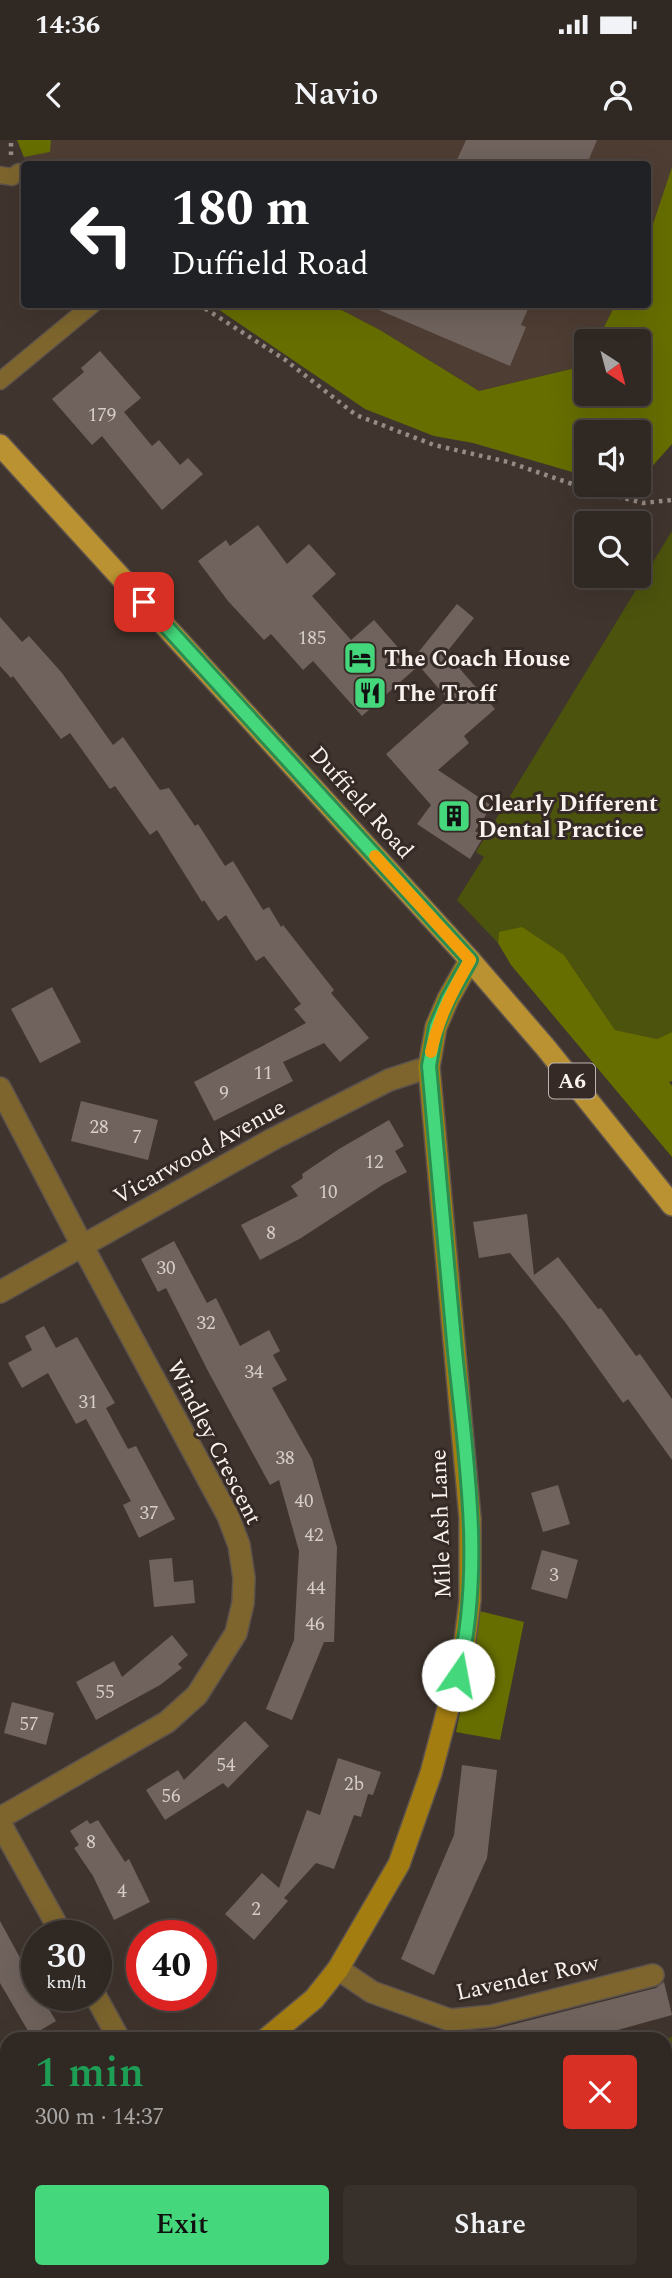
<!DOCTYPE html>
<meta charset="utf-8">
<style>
:root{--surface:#302822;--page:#38302a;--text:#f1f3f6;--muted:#a8a6a5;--line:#4b4440;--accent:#44d77b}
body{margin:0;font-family:Spectral,serif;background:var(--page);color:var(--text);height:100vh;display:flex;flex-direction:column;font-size:26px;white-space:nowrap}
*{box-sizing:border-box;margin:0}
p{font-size:23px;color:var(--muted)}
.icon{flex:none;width:38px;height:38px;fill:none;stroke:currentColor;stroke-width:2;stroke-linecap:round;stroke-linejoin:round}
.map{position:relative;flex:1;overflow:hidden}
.drawer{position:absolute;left:0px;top:1892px;width:672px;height:247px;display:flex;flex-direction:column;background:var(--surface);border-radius:21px 21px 0 0;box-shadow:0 7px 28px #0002,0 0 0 2px var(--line)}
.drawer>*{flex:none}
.guide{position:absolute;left:21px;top:21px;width:630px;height:147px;border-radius:7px;box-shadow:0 7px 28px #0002,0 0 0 2px var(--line);background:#202124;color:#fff;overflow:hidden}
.needle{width:46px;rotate:144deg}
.buttons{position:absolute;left:574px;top:189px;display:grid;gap:14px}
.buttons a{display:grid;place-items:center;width:77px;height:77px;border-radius:7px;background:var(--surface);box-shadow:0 7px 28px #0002,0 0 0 2px var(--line);font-size:35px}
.speed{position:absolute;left:21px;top:1780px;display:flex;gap:14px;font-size:35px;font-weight:700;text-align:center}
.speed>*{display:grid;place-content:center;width:91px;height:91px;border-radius:50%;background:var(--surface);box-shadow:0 7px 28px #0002,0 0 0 2px var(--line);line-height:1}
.speed small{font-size:18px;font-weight:400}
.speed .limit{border:10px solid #d22;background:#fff;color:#111}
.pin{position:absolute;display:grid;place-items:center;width:60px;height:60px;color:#fff;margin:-30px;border-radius:14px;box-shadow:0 4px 10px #0006}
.me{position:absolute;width:77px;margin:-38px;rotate:12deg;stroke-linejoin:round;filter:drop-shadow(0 0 5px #0008)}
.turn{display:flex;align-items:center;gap:24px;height:147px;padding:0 35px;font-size:32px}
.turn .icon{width:91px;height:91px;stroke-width:2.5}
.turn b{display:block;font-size:49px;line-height:60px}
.round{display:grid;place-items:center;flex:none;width:74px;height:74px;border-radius:7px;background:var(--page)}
.headline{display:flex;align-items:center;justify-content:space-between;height:119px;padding:0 35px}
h1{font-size:42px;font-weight:600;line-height:52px;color:#1e9e55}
.action{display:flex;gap:14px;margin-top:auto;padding:14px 35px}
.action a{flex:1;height:80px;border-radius:7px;background:var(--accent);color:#111;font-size:28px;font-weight:600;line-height:80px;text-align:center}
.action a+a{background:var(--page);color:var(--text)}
.status{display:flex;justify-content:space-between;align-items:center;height:49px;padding:0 35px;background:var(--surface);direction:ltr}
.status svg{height:19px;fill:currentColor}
header{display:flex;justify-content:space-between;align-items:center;height:91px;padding:0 35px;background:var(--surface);font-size:32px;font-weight:600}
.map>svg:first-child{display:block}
.built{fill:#4e3d33}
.green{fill:#4c530d}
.forest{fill:#666e00}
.building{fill:#70635d}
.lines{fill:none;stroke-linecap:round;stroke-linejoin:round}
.lane-casing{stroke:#5e534d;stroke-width:19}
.street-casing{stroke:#5e534d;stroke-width:24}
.secondary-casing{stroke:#5e534d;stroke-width:24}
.primary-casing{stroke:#5e534d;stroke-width:24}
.path{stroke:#958c86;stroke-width:4.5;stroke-dasharray:3.5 5;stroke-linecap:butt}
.lane{stroke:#7d652d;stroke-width:16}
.street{stroke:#7d652d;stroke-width:21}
.secondary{stroke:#a47d11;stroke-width:21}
.primary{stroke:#ba9231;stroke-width:21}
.route-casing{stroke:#2c8c50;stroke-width:18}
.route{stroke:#44d77b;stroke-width:12}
.slow{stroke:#f59e0b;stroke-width:12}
.labels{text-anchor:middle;stroke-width:6;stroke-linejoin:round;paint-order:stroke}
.number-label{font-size:19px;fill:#d7ceca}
.shield{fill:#352a25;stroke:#beb6b2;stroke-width:2}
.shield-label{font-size:21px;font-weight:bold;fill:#f9f2ee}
.poi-label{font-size:23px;font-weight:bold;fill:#f9f2ee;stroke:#352a25;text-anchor:start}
.street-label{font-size:23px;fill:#f9f2ee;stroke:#352a25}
</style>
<div class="status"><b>14:36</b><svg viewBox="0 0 49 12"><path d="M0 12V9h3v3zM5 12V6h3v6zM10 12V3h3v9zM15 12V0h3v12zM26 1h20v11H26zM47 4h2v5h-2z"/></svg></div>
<header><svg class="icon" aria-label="back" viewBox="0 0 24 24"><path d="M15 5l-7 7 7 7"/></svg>Navio<svg class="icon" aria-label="person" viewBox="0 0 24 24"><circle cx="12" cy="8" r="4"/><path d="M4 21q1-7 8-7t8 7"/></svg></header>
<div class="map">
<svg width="672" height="2138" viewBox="0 0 672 2138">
<rect width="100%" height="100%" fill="#40352e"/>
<!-- built -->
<g class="built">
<polygon points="17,0 672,0 672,27 648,99 648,24 26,24"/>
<polygon points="332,165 615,165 597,201 586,201 584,226 479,251 380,190"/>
</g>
<!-- green -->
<g class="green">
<polygon points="672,391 672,892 657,899 615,890 564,815 499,792 498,803 457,760 484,717 476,712"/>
<polygon points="672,1897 672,2039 665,2041 665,1899"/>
</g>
<!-- forest -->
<g class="forest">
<polygon points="17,0 51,0 50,12 24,17"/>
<polygon points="672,27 672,304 639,341 639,292 586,292 586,336 473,303 434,296 365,269 212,165 332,165 380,190 479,251 584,226 586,222 586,254 639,254 639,201 597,201 615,165 648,164 648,99"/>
<polygon points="522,787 564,815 615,890 657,899 672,892 672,941 669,942 672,946 672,1017 511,825 498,803 499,792"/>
<polygon points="475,1470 524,1482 500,1600 456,1592 471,1521"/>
</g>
<!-- building -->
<g class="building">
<polygon points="466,0 597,0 587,24 455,24"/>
<polygon points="365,164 530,164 521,185 526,187 510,226"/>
<polygon points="100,211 141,258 124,272 152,306 159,300 180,325 188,318 203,334 162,370 102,296 92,305 52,259 84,232 81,228"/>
<polygon points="258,385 287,424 309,404 336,434 312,456 351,500 374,480 416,528 362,576 313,521 303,530 271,494 264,500 228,461 198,421 226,400 230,406"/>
<polygon points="457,464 474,478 446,513 495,569 464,596 469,603 438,630 492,666 475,691 484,696 470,719 417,684 431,665 386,614 448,559 413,519"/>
<polygon points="0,477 22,502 29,496 62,533 113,605 123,597 160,650 169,648 195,686 198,684 225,726 233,721 263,770 269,767 281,787 283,785 334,850 331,853 369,898 340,922 324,903 283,922 293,941 214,981 194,942 306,883 294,869 301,864 264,816 256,821 226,775 218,781 204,760 202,762 157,690 150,695 115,646 110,649 70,593 61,599 13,536 11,538 0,526"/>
<polygon points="52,847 81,902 40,923 11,869"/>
<polygon points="81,961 158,980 148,1020 71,1001"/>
<polygon points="389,980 404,1006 395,1011 407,1032 384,1044 301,1098 260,1120 241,1085 298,1056 291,1046 303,1038 302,1034 339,1009"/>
<polygon points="527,1074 534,1135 558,1117 598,1169 601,1168 636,1216 640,1214 672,1259 672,1320 628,1259 623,1263 565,1182 510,1113 479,1118 473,1082"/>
<polygon points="174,1101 207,1163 216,1158 240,1206 269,1190 280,1211 273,1215 287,1240 272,1248 312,1319 337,1407 334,1502 324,1502 292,1580 266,1569 294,1500 299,1411 279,1340 270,1345 209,1233 166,1148 158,1152 141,1119"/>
<polygon points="44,1186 56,1208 77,1197 115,1263 106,1268 128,1309 136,1306 175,1379 139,1398 123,1365 131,1361 86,1279 76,1284 48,1233 22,1248 8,1223 32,1210 25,1196"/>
<polygon points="558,1345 570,1384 543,1392 531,1353"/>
<polygon points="542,1410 578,1420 567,1459 531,1449"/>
<polygon points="172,1418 174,1442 193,1440 195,1463 154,1467 149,1420"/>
<polygon points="172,1495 188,1515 178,1524 182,1528 160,1545 96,1580 76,1542 114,1521 122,1537"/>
<polygon points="12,1562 54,1573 46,1605 4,1593"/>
<polygon points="245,1581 269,1606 228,1648 223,1643 165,1680 146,1650 178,1630 184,1640"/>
<polygon points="338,1618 381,1632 373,1655 368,1654 361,1677 354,1675 334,1729 316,1723 284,1758 288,1761 254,1800 225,1774 262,1733 279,1748 307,1670 320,1675"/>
<polygon points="462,1625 497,1630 487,1718 434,1835 401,1819 454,1695"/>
<polygon points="87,1680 90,1684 98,1680 125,1722 129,1719 150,1762 114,1780 93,1736 74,1708 79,1705 70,1691"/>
<polygon points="0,1781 37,1849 37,1855 42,1857 56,1881 31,1896 0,1843"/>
<polygon points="664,1842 672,1875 585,1899 463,1899 463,1892 495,1889 656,1848"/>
</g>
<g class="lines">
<defs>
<g id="lane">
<polyline points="0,35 12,37 19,32"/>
<polyline points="0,241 93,164"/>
</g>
<g id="street">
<polyline points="0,948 83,1107 228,1376 239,1405 244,1438 243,1463 236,1493 197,1555 167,1582 0,1678"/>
<polyline points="0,1152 273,999 389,940 429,927"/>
<polyline points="0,1683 63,1796"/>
<polyline points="338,1829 372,1852 450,1880 492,1876 653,1835"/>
<polyline points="95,1855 119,1899"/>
<polyline points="286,2138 293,2132"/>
</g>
<g id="secondary">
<polyline points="266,1899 314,1859 338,1829 399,1724 431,1633 464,1508 470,1460 470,1378 429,927 436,887 448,859 470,820"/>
<polyline points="0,2127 7,2120"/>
</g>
<polyline id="primary" points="0,305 470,820 546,908 672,1065"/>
</defs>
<!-- lane casing -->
<use href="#lane" class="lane-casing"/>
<!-- street casing -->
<use href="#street" class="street-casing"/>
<!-- secondary casing -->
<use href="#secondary" class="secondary-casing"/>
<!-- primary casing -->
<use href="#primary" class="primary-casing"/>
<!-- path -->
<g class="path">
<polyline points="11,15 11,0"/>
<polyline points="87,21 92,24"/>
<polyline points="198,164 284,219 356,275 434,305 508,322 584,348 643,363 672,360"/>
<polyline points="379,2132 384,2138"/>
<polyline points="464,2132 467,2138"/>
</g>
<!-- lane -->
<use href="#lane" class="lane"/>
<!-- street -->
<use href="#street" class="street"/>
<!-- secondary -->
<use href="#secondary" class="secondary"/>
<!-- primary -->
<use href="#primary" class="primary"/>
</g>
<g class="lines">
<defs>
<path id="route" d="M144,462L470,820L448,859L436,887L429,926C437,1022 446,1117 455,1212C466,1318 484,1430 458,1535"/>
</defs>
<!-- route casing -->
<use href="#route" class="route-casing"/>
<!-- route -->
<use href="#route" class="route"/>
<!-- slow -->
<path class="slow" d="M375,716L470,820C453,850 438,878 431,912"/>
</g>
<!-- icons -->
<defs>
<symbol id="hotel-square" viewBox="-11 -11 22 22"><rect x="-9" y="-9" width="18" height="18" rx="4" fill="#44d77b" stroke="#352a25"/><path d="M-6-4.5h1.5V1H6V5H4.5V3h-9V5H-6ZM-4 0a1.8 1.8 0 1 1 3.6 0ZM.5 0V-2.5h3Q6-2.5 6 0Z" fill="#111"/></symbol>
<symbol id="restaurant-square" viewBox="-11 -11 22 22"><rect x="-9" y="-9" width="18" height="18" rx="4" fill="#44d77b" stroke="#352a25"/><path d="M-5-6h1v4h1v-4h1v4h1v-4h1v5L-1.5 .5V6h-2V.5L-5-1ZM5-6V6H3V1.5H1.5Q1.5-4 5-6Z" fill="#111"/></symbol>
<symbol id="building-square" viewBox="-11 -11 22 22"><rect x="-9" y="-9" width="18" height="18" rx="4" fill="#44d77b" stroke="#352a25"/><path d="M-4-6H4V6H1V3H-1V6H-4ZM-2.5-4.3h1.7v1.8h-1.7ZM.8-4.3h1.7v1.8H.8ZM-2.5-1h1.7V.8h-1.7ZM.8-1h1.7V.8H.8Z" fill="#111"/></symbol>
</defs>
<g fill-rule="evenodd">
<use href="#hotel-square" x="341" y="499" width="38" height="38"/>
<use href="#restaurant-square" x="351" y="534" width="38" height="38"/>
<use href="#building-square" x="435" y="657" width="38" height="38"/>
</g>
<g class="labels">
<!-- number labels -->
<g class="number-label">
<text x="102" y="281">179</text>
<text x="312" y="504">185</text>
<text x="263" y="939">11</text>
<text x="224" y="959">9</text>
<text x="99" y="993">28</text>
<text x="137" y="1003">7</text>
<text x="374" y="1028">12</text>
<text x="328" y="1058">10</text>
<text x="271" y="1099">8</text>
<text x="166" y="1134">30</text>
<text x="206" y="1189">32</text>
<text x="254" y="1238">34</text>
<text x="88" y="1268">31</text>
<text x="285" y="1324">38</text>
<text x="304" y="1367">40</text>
<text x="149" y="1379">37</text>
<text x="314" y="1401">42</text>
<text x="554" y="1441">3</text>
<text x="316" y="1454">44</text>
<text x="315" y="1490">46</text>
<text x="105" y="1558">55</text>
<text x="29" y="1590">57</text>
<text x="226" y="1631">54</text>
<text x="354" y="1650">2b</text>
<text x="171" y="1662">56</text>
<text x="91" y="1708">8</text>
<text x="122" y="1757">4</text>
<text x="256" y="1775">2</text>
</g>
<!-- shield labels -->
<rect class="shield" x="549" y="923.5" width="46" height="35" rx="5"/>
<g class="shield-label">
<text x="572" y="948">A6</text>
</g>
<!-- poi labels -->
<g class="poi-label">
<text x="384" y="526">The Coach House</text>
<text x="394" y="561">The Troff</text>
<text x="478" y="671">Clearly Different<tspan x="478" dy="26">Dental Practice</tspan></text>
</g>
<!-- street labels -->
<g class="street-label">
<text transform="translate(362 662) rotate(48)" y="8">Duffield Road</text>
<text transform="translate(199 1011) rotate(-29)" y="8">Vicarwood Avenue</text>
<text transform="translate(215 1302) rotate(63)" y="8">Windley Crescent</text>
<text transform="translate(440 1384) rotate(-92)" y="8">Mile Ash Lane</text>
<text transform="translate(527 1837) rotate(-12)" y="8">Lavender Row</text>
</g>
</g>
</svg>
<div class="buttons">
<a><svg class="needle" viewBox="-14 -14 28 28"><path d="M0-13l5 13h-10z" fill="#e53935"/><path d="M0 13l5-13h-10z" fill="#a8a6a5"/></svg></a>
<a><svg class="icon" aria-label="sound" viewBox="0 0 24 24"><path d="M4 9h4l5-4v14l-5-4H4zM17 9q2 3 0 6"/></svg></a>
<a><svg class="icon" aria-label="search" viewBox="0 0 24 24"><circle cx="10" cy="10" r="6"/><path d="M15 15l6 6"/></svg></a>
</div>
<div class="speed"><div>30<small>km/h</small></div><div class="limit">40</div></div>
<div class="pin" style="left:144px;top:462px;background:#d93025"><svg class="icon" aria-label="arrive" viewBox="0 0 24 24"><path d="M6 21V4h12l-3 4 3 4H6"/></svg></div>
<svg class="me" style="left:458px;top:1535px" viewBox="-20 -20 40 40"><circle r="19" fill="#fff"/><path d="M0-13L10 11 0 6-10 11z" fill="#44d77b"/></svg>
<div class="guide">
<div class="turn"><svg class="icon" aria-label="left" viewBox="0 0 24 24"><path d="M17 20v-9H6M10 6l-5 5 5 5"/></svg><div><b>180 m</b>Duffield Road</div></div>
</div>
<section class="drawer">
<div class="headline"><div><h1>1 min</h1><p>300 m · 14:37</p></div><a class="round" style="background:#d93025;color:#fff"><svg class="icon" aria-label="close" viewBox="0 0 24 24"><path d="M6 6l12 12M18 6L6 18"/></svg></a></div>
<div class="action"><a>Exit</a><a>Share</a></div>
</section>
</div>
